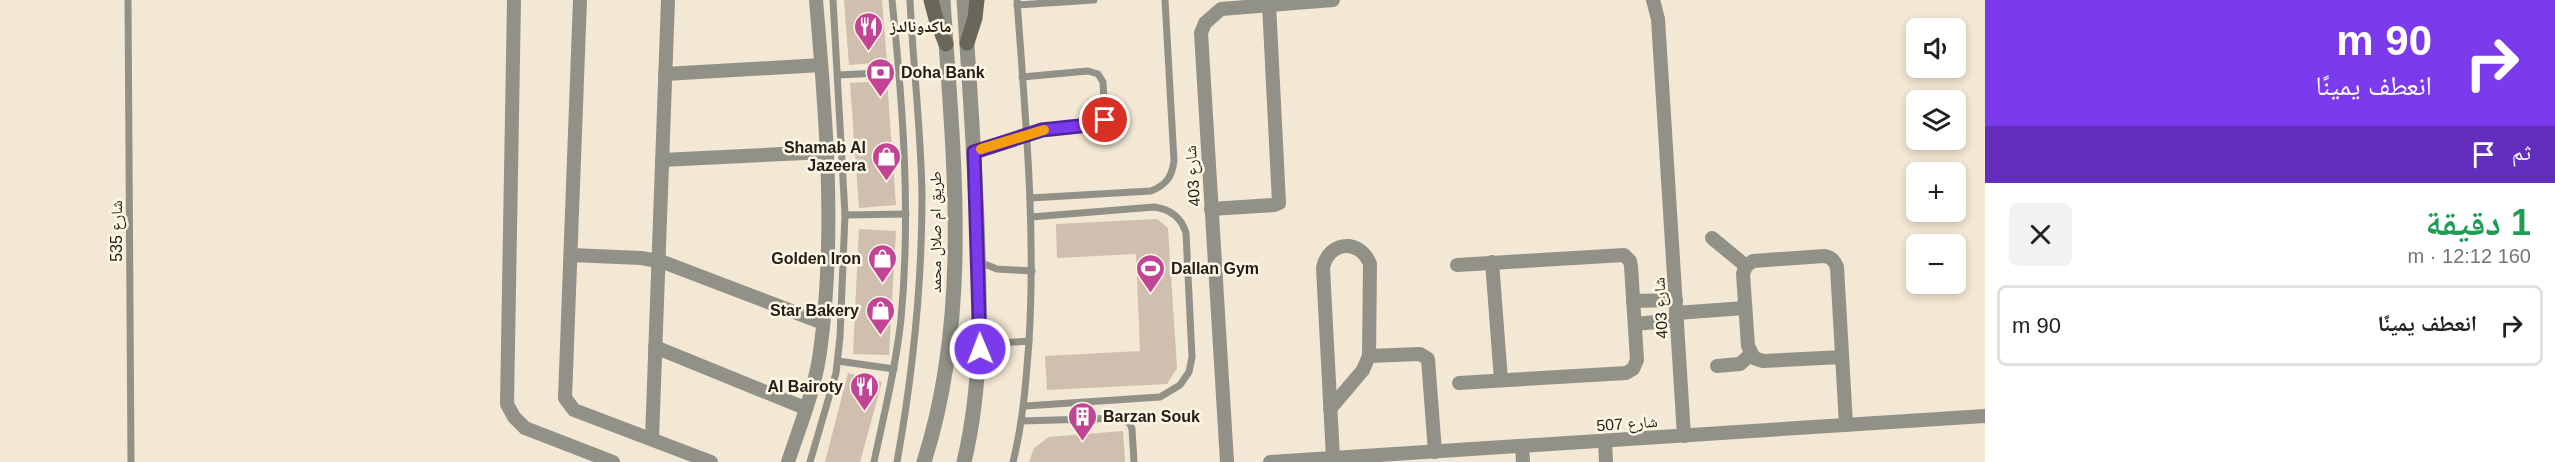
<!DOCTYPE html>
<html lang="ar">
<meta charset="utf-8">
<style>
:root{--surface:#fff;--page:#f2f2f2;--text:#202124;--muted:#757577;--line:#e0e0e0}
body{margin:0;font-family:Helvetica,"Noto Naskh Arabic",sans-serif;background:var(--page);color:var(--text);direction:rtl;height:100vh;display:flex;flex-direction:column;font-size:22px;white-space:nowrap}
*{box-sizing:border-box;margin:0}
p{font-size:20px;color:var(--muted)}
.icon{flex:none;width:33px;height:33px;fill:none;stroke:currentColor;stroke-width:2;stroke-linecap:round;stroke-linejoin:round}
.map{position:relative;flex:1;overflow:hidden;direction:ltr}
.side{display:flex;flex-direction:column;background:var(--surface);width:570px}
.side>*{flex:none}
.top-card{background:#7c3aed;color:#fff;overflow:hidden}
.tools{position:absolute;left:1906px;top:18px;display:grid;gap:12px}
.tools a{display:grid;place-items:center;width:60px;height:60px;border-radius:9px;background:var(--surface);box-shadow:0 3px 9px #0003;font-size:30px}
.pin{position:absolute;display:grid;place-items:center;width:51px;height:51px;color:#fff;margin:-26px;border:3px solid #fff;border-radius:50%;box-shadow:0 2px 6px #0007}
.me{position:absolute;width:66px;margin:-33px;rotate:359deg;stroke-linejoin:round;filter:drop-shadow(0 0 4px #0008)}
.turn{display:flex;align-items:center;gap:21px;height:126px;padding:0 24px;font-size:27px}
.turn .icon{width:78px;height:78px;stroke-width:2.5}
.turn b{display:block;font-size:42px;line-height:51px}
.then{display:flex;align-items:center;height:57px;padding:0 24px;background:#0003;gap:12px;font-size:22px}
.round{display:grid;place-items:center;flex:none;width:63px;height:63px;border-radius:9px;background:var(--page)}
.headline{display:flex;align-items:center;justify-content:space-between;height:102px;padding:0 24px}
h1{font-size:36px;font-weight:800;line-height:45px;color:#1e9e55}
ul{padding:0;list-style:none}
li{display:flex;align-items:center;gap:18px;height:81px;margin:0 12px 9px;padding:0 12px;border:3px solid var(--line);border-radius:9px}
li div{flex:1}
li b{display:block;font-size:22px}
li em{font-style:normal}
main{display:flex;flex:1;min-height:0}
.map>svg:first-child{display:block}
.building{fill:#d0beae}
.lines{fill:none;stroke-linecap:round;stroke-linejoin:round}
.service{stroke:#919188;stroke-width:7}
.minor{stroke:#919188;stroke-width:14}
.tertiary{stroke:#919188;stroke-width:15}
.secondary{stroke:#68675a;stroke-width:15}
.route-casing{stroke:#51269a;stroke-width:15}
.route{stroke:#7c3aed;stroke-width:10}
.slow{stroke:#f59e0b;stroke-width:10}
.labels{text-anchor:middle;stroke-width:5;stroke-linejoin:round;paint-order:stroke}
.poi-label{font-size:16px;font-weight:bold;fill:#242019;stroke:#fef5e4;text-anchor:start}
.street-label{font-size:16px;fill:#242019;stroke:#fef5e4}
</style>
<main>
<section class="side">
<div class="top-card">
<div class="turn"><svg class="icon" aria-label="right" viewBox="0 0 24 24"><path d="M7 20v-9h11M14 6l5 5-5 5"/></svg><div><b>90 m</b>انعطف يمينًا</div></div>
<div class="then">ثم<svg class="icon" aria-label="arrive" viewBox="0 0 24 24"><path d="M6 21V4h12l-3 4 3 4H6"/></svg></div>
</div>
<div class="headline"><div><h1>1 دقيقة</h1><p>160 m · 12:12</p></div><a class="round"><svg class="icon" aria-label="close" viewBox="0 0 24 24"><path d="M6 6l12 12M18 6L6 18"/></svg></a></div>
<ul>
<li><svg class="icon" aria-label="right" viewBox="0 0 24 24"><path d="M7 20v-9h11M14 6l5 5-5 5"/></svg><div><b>انعطف يمينًا</b></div><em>90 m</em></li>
</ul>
</section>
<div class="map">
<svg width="1985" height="462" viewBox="0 0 1985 462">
<rect width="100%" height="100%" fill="#f2e8d3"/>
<!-- building -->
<g class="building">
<polygon points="844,0 882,0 887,62 849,65"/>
<polygon points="887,81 896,205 859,208 850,83"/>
<polygon points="1157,219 1168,228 1177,368 1167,384 1047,390 1045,356 1140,351 1136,254 1057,258 1056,224"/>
<polygon points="859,229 896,231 889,355 853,354"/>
<polygon points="848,373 882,382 860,462 825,462"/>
<polygon points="1123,431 1125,462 1029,462 1034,448 1049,437"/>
</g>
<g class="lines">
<!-- service -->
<g class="service">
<polyline points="128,0 131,462"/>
<polyline points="1017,5 1094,0"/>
<polyline points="838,75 900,72"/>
<polyline points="974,152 1042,130 1099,125 1105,120 1103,82 1098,74 1088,71 1022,77"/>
<path d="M1030,198L1151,191C1166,185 1172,177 1174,161L1165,0"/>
<polyline points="845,215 906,214"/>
<polyline points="979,262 997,269 1032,271"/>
<polyline points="980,349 1002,343 1029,341"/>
<polyline points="838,361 894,369"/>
<path d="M1025,406L1160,397L1180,385L1189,372L1192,357L1186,233C1181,217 1170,209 1154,207L1031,217"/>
<polyline points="1022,421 1122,418 1130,424 1132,429 1134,462"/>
<polyline points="810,462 836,373 840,337 845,215 833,0"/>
<path d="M874,462C884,414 896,367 901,319C911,213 903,106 892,0"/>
<path d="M897,462C913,373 922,286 922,195C921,130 913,65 910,0"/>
<path d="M1013,462C1023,422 1026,382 1029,341C1036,227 1025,113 1017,0"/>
</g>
<!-- minor -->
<g class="minor">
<polyline points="514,0 507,404 514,417 525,428 613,462"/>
<polyline points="580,0 565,398 574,410 711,462"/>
<polyline points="1653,0 1658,19 1684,436"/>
<polyline points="665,74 821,65"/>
<polyline points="662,160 825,152"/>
<polyline points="1211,209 1274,205 1279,203 1269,4"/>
<polyline points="1712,238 1746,266"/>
<polyline points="571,255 641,258 663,262 823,323"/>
<polyline points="1492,262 1501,380"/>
<polyline points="1457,265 1624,255 1630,261 1631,266 1637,360 1633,369 1626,373 1459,383"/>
<polyline points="1633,301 1676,300"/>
<polyline points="1676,313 1745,308"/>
<polyline points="1635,324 1677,320"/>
<polyline points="655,347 805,408"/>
<polyline points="1369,356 1420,354 1428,359 1435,452"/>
<path d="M1842,357L1763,361L1754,358L1748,346L1743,274L1746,266L1753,261L1824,256C1831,257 1834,260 1837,267L1846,425"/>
<polyline points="1717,366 1740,364 1751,354"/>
<path d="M1330,409L1363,370L1369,356L1370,264C1360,238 1328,241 1323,268L1333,458"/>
<polyline points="652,439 668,0"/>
<polyline points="1605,441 1606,462"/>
<polyline points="1522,446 1523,462"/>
<path d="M788,462C800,426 815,389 820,352C836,237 826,116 816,0"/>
<polyline points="1227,462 1201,33 1205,23 1221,9 1333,0"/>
<polyline points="1270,462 1985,416"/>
</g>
<!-- tertiary -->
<g class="tertiary">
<path d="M964,0C969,74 974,148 977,222C980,303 983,383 964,462"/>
<path d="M924,462C972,312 953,154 943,0"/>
</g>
<!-- secondary -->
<g class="secondary">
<polyline points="931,0 936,19 946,44"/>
<polyline points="967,43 975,18 977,0"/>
</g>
</g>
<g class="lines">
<defs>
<polyline id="route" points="980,349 974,152 1042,130 1099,124 1105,120"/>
</defs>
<!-- route casing -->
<use href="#route" class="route-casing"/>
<!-- route -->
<use href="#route" class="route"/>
<!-- slow -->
<polyline class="slow" points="981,149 1044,130"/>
</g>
<!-- icons -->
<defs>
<symbol id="restaurant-pin" viewBox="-11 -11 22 30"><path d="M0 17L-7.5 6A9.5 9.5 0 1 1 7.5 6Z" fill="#c14594" stroke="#fef5e4"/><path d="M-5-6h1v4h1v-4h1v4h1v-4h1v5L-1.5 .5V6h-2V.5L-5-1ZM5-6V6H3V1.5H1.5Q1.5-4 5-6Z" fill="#fff"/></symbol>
<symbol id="bank-pin" viewBox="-11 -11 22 30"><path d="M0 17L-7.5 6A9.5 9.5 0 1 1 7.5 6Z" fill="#c14594" stroke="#fef5e4"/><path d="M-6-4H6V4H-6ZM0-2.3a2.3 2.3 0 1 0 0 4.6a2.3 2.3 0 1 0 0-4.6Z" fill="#fff"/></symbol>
<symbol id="shop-pin" viewBox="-11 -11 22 30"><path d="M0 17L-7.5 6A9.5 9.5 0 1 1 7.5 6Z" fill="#c14594" stroke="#fef5e4"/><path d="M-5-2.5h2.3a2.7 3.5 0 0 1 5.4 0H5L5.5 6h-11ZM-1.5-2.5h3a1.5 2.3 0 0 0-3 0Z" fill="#fff"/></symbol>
<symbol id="stadium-pin" viewBox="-11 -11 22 30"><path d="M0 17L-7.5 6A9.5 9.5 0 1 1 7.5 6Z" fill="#c14594" stroke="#fef5e4"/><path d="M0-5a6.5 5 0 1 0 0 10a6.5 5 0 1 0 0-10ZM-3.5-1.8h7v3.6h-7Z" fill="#fff"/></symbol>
<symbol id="building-pin" viewBox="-11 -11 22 30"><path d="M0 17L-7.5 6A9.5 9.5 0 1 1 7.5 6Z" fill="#c14594" stroke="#fef5e4"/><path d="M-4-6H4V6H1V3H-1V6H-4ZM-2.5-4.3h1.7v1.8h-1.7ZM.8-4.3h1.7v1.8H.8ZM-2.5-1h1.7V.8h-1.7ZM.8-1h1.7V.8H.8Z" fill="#fff"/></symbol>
</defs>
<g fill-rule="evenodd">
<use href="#restaurant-pin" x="852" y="10" width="33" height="45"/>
<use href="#bank-pin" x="864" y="56" width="33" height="45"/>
<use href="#shop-pin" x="870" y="140" width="33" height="45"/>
<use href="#shop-pin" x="866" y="242" width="33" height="45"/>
<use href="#stadium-pin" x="1134" y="252" width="33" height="45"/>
<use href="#shop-pin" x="864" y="294" width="33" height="45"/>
<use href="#restaurant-pin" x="848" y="370" width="33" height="45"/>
<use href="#building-pin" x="1066" y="400" width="33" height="45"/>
</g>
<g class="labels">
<!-- poi labels -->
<g class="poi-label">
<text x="890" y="32">ماكدونالدز</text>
<text x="901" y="78">Doha Bank</text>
<text x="866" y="153" text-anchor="end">Shamab Al<tspan x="866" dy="18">Jazeera</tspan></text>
<text x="861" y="264" text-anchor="end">Golden Iron</text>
<text x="1171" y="274">Dallan Gym</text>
<text x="859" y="316" text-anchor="end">Star Bakery</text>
<text x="843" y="392" text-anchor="end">Al Bairoty</text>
<text x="1103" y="422">Barzan Souk</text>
</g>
<!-- street labels -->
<g class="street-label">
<text transform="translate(1192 176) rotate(-94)" y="6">شارع 403</text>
<text transform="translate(116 231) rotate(-90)" y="6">شارع 535</text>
<text transform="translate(935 232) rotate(-90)" y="6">طريق ام صلال محمد</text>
<text transform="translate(1660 308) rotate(-93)" y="6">شارع 403</text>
<text transform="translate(1627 423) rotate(-4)" y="6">شارع 507</text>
</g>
</g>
</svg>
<div class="tools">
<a><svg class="icon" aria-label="sound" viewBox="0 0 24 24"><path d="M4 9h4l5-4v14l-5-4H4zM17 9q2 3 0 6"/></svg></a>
<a><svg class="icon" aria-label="layers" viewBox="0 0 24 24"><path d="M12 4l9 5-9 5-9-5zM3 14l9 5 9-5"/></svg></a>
<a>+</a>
<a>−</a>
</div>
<div class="pin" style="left:1105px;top:120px;background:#d93025"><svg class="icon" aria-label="arrive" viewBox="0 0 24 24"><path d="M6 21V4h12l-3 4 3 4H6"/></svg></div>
<svg class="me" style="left:980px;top:349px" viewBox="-20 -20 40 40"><circle r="17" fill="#7c3aed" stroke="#fff" stroke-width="3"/><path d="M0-11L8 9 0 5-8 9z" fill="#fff"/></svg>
</div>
</main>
